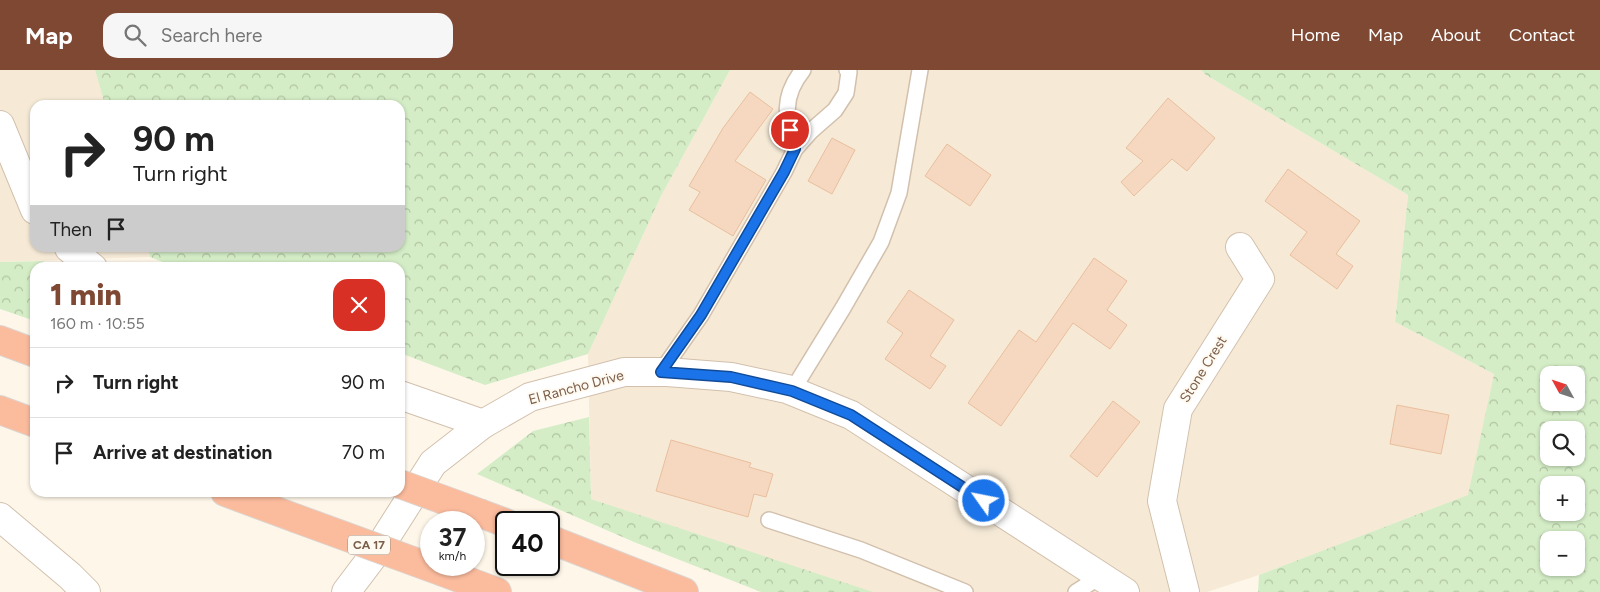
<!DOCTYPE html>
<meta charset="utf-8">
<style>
:root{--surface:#fff;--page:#f6f6f6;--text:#222;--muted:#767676;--line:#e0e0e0;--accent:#7e4833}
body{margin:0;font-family:Figtree,sans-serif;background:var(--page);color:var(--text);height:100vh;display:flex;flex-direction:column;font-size:19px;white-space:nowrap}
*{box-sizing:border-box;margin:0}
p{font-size:16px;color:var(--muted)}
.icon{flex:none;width:28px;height:28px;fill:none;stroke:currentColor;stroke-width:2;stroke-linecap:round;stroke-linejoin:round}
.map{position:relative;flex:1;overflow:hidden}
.drawer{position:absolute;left:30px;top:192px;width:375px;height:235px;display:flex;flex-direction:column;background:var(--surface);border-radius:15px;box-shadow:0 1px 4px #0004}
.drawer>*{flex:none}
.guide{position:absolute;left:30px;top:30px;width:375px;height:152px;border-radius:15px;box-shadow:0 1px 4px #0004;background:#fff;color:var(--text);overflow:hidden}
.needle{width:32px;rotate:310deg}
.buttons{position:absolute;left:1540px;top:296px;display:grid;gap:10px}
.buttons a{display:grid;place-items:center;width:45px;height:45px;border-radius:10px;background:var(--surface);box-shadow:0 1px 4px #0004;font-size:25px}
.speed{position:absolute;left:420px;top:441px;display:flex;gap:10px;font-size:25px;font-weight:700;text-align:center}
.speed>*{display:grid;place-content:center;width:65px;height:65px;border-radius:50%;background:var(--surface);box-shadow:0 1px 4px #0004;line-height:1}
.speed small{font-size:12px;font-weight:400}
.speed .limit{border:2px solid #111;border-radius:8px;background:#fff;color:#111}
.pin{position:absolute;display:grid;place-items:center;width:42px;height:42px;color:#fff;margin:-21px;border:2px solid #fff;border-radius:50%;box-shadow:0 1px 5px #0007}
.me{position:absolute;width:55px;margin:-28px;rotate:303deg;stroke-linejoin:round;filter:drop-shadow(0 0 4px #0008)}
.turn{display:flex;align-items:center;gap:18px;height:105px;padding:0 20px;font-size:22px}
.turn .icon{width:65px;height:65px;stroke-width:2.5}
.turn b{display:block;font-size:35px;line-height:42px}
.then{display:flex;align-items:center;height:48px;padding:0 20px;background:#0003;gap:10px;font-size:19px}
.round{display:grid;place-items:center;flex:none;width:52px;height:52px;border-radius:15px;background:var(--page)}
.overview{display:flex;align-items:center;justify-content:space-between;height:85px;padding:0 20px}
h1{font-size:30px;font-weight:800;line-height:38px;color:var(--accent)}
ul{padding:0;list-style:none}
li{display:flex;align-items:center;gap:15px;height:70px;padding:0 20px;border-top:1px solid var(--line)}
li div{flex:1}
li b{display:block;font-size:19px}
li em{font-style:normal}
header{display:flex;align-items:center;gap:30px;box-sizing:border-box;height:70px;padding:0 25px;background:var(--accent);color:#fff}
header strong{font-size:24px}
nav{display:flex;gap:28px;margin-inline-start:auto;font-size:18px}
.search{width:350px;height:45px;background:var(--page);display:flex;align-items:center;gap:12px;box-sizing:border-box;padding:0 18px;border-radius:15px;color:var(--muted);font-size:19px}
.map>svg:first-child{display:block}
.residential{fill:#f6ead7}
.forest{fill:url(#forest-crowns);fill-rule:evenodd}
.building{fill:#f5d8bf;stroke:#e9bf9e}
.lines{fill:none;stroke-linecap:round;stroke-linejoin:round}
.service-casing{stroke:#d2c0ad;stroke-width:18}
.minor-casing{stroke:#d2c0ad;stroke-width:30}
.tertiary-casing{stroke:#d2c0ad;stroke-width:30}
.motorway-casing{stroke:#ddd5d0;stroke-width:30}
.service{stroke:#fff;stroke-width:15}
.minor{stroke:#fff;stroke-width:28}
.tertiary{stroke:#fff;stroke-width:28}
.motorway{stroke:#fbbb9d;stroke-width:28}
.motorway-bridge-casing{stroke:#ddd5d0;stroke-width:30;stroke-linecap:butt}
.motorway-bridge{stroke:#fbbb9d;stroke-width:28}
.route-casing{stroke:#114b97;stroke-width:12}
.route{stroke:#1a73e8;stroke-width:9}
.labels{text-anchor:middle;stroke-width:4;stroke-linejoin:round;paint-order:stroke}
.shield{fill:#fffaf1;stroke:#a38d7c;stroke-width:1}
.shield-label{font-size:12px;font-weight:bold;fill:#7b5e4a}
.street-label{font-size:14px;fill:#7b5e4a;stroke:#fffaf1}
</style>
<header>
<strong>Map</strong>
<div class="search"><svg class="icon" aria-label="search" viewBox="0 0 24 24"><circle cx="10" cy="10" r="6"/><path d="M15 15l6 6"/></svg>Search here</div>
<nav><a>Home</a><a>Map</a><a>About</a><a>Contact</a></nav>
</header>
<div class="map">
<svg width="1600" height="522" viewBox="0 0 1600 522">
<defs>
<pattern id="forest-crowns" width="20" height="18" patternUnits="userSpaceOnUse" patternTransform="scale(1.25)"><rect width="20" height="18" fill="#d4edc6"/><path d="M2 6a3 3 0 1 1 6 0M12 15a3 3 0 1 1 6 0" fill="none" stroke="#b1c3a3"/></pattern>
</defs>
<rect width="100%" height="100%" fill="#fef7e9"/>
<!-- residential -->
<g class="residential">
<polygon points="0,0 95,0 105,35 35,35 35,178 148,178 150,187 0,192"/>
<polygon points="730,0 1201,0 1206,5 1408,125 1395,252 1494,304 1469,425 1259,505 1207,522 862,522 591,429 588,284 661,126"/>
</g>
<!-- forest -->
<g class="forest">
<polygon points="95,0 730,0 661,126 588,284 485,315 400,283 400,198 178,198 150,187 148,178 400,178 400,35 105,35"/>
<path d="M1201,0H1600V522H1258L1259,505L1468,425L1494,304L1395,252L1408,125L1206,5ZM1549,305H1576V332H1549ZM1549,360H1576V388H1549ZM1549,415H1576V442H1549ZM1549,470H1576V498H1549Z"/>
<polygon points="43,191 52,197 35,198 35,251 0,239 0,192"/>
<polygon points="589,347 591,429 873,522 761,522 634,472 477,404 533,361"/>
</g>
<!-- building -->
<g class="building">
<polygon points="750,22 773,39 735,91 766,110 733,166 689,140 700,122 689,116 723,58"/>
<polygon points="1168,28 1215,68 1187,101 1172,89 1134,126 1121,112 1143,91 1126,78"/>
<polygon points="832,68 855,80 832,124 808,111"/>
<polygon points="947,74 991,105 970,136 925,106"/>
<polygon points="1288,99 1360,151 1336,184 1353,196 1337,219 1290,185 1307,162 1265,131"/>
<polygon points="1094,188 1127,211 1107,240 1127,255 1110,279 1073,253 1001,356 968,333 1019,260 1036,272"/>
<polygon points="909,220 954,250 930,286 946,296 930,319 885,289 903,263 887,252"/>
<polygon points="1113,331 1140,352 1097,407 1070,386"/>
<polygon points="1397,335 1449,345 1441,384 1390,374"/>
<polygon points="671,370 751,393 749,397 773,404 766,427 754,424 748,447 656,421"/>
</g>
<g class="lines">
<defs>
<g id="service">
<path d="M795,79C786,48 781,27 803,0"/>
<polyline points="661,302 701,245 784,102 795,79 811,61 835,40 846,23 849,2 847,0"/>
<polyline points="792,321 843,238 881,172 899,123 920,0"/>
<polyline points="769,450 861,480 965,522"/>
<polyline points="1076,522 1101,506"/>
</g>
<polyline id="minor" points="1185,522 1162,431 1178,339 1260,209 1240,177"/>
<g id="tertiary">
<polyline points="0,55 35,140"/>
<polyline points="69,178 93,198"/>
<polyline points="400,325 483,354"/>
<polyline points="0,447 70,506 86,522"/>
<polyline points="346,522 377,481 433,393 483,354 530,327 624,302 667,302 731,307 787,319 851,345 1125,522"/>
</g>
<g id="motorway">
<polyline points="0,270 35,283"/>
<polyline points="0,340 35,353"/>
<polyline points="225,422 295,448"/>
<polyline points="482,444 506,453"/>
<polyline points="549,469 684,522"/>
<polyline points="443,502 497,522"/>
</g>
</defs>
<!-- service casing -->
<use href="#service" class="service-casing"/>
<!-- minor casing -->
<use href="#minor" class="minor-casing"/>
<!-- tertiary casing -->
<use href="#tertiary" class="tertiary-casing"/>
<!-- motorway casing -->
<use href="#motorway" class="motorway-casing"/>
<!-- service -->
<use href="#service" class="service"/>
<!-- minor -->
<use href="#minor" class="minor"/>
<!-- tertiary -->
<use href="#tertiary" class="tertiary"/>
<!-- motorway -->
<use href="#motorway" class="motorway"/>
<defs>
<g id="motorway-bridge">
<polyline points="400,414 482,444"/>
<polyline points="295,448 443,502"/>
</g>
</defs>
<!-- motorway-bridge casing -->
<use href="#motorway-bridge" class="motorway-bridge-casing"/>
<!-- motorway-bridge -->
<use href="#motorway-bridge" class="motorway-bridge"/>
</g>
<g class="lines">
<defs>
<polyline id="route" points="790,60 795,79 784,102 701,245 661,302 731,307 792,321 851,345 984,431"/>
</defs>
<!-- route casing -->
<use href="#route" class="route-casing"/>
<!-- route -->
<use href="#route" class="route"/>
</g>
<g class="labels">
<!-- shield labels -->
<rect class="shield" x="348" y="465.5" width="42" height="19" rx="4"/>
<g class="shield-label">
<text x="369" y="479">CA 17</text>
</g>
<!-- street labels -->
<g class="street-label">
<text transform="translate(1203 299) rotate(-58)" y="5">Stone Crest</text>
<text transform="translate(576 317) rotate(-15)" y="5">El Rancho Drive</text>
</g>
</g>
</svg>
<div class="buttons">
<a><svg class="needle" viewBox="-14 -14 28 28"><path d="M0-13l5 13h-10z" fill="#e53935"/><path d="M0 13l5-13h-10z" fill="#767676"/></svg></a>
<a><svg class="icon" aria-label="search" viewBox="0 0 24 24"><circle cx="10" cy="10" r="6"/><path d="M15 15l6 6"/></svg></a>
<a>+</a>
<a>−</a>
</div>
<div class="speed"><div>37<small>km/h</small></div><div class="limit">40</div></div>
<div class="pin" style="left:790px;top:60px;background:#d93025"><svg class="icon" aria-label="arrive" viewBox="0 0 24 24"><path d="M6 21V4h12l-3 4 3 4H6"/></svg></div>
<svg class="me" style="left:984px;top:431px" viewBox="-20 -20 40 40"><circle r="17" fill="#1a73e8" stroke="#fff" stroke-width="3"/><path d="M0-11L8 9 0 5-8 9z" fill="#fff"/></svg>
<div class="guide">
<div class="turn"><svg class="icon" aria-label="right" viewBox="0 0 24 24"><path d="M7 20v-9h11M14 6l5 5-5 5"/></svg><div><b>90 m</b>Turn right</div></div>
<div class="then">Then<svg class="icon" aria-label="arrive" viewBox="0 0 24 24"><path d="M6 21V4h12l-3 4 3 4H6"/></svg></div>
</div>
<section class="drawer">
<div class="overview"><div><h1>1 min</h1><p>160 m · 10:55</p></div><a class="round" style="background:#d93025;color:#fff"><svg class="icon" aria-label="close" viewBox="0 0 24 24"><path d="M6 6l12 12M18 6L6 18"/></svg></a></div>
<ul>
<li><svg class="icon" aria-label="right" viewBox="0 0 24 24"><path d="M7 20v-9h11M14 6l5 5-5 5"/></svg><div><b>Turn right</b></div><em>90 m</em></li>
<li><svg class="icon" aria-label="arrive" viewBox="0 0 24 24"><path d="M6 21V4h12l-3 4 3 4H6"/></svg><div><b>Arrive at destination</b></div><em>70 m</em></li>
</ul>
</section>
</div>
